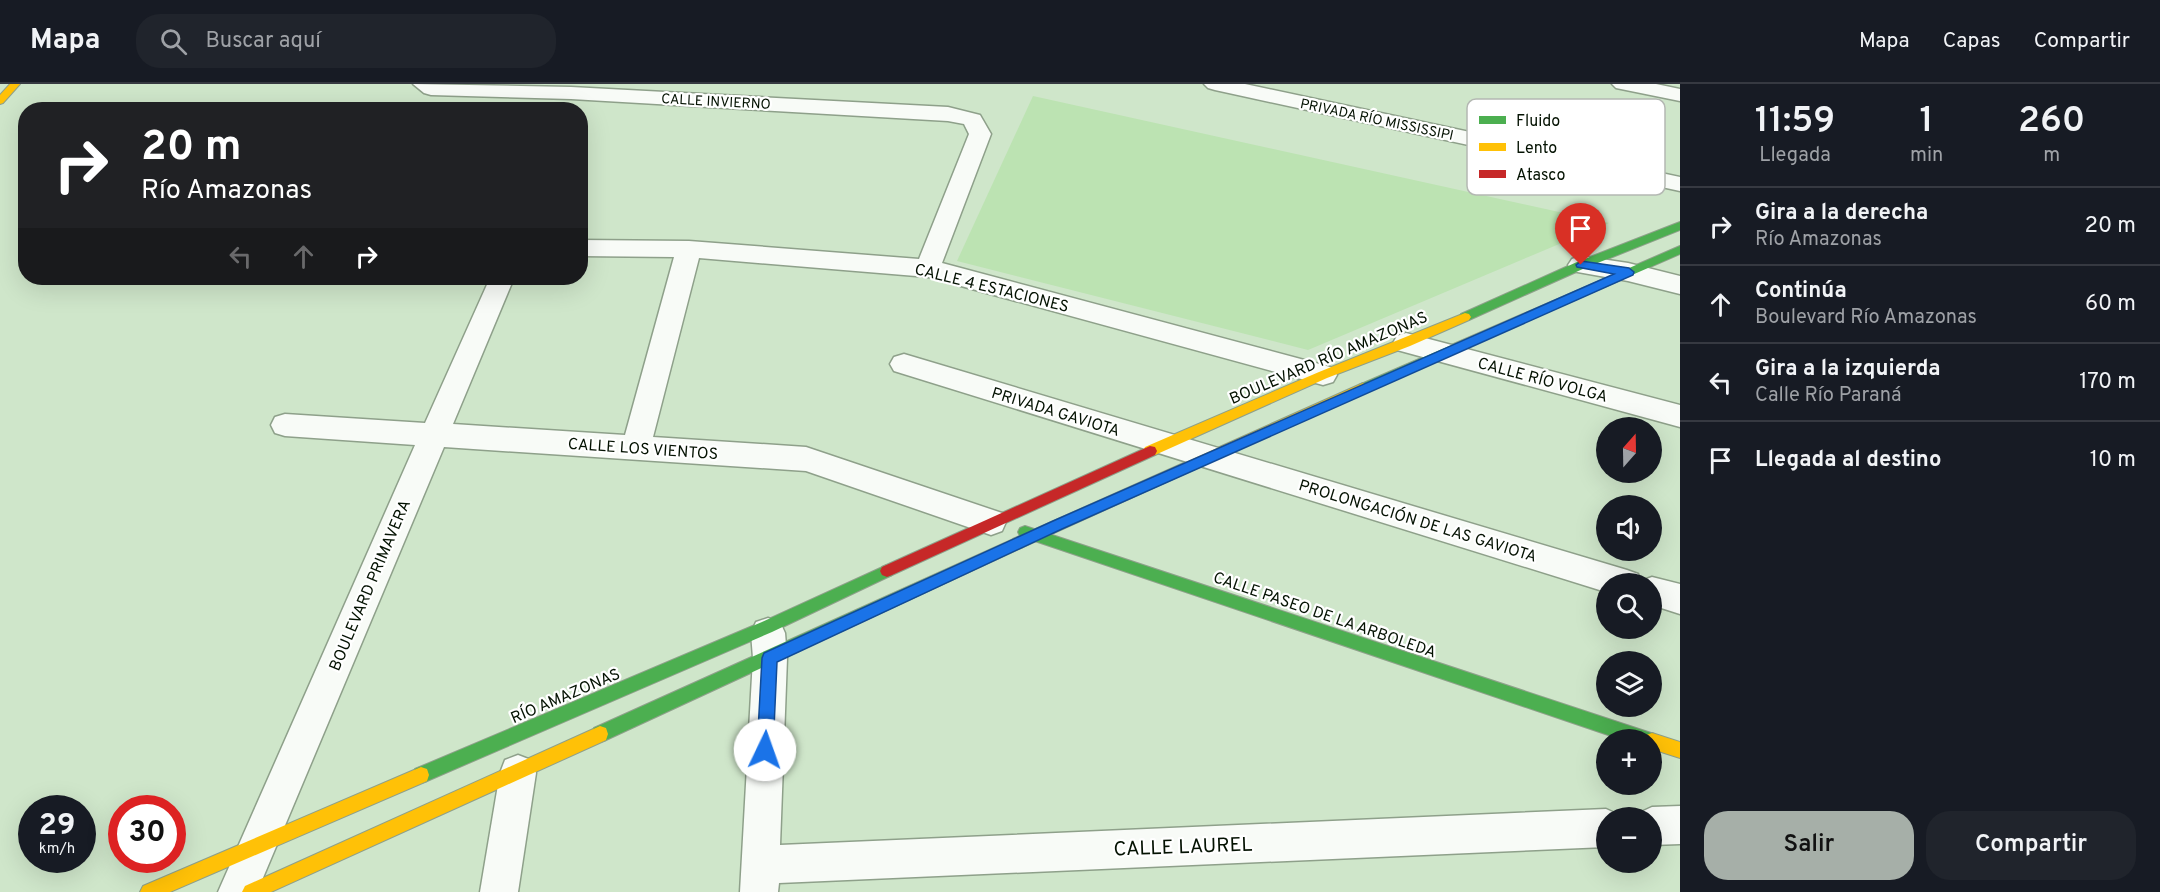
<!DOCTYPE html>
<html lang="es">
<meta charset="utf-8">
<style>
:root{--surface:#171b24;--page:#20242c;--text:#f1f3f6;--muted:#9ea1a6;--line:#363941;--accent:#a6afa8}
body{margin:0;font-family:Overpass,sans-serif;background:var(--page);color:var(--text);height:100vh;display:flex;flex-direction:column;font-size:22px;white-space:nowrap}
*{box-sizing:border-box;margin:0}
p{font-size:20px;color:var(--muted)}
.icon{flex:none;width:33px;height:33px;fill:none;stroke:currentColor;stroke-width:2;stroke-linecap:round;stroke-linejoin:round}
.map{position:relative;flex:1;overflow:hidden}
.side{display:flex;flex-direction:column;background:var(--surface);width:480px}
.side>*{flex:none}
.banner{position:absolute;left:18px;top:18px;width:570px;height:183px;border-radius:24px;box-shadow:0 6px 24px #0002;background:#202124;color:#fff;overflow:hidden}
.needle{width:39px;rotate:20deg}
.fabs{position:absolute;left:1596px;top:333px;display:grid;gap:12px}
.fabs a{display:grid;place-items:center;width:66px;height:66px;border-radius:50%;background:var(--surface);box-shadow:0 6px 24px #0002;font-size:30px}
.speed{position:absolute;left:18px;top:711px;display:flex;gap:12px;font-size:30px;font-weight:700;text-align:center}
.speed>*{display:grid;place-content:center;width:78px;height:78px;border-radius:50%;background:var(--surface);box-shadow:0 6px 24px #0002;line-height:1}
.speed small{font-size:15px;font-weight:400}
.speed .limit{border:9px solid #d22;background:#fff;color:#111}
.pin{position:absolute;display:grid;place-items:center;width:51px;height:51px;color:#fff;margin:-62px -26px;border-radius:50% 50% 50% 0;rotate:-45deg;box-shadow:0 0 6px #0007}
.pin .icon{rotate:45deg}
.me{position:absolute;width:66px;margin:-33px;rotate:3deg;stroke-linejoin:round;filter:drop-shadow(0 0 4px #0008)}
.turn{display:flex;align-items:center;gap:21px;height:126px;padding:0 24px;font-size:27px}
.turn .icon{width:78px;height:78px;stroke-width:2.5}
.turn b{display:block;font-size:42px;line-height:51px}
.lanes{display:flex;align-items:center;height:57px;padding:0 24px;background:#0003;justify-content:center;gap:30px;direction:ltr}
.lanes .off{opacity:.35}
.eta{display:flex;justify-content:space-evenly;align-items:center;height:102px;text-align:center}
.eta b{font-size:36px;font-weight:600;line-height:42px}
.cta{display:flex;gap:12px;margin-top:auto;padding:12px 24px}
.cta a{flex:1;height:69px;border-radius:24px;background:var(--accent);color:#111;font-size:24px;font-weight:600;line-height:69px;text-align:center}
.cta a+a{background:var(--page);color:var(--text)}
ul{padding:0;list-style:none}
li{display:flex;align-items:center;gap:18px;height:78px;padding:0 24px;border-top:2px solid var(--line)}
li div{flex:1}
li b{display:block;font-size:22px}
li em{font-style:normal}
header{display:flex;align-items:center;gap:36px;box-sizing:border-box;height:84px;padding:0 30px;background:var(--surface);border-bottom:2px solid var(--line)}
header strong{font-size:28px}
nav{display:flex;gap:33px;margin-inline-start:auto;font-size:21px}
.search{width:420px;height:54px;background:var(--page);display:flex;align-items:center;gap:15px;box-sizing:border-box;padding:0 21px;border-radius:24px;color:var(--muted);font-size:22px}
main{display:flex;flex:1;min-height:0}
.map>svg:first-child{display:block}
.green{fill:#bce3b2}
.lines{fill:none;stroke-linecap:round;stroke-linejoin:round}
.street-casing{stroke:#8ea08a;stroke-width:3}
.fast-casing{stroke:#8ea08a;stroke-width:2}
.slow-casing{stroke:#8ea08a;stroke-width:2}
.jam-casing{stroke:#8ea08a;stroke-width:2}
.street{fill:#f8fbf7;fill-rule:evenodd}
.fast{fill:#4caf50;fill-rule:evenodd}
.slow{fill:#ffc107;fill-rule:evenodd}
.jam{fill:#c62828;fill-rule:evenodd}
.route{fill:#1a73e8;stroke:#114b97;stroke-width:1.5}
.labels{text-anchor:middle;stroke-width:4.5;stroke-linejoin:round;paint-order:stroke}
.far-street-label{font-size:14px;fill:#041202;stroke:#fff}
.street-label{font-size:16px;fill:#041202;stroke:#fff}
.near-street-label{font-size:20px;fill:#041202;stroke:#fff}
.key{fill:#fff;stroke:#b4b8b3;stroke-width:1.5}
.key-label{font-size:16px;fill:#041202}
</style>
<header>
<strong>Mapa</strong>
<div class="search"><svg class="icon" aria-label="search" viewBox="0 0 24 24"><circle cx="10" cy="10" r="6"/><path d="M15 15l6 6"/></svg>Buscar aquí</div>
<nav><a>Mapa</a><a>Capas</a><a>Compartir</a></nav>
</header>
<main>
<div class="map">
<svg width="1680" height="808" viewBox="0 0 1680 808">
<rect width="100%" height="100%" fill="#cfe6ca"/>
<!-- green -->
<polygon class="green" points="1033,12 1609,139 1308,266 957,177"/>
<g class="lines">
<defs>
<g id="street">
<polygon points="413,0 571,3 948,23 980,31 991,50 942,179 1323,281 1333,284 1337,291 1333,298 1323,301 928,193 699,174 653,353 806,363 1002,429 1006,438 1002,447 991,451 806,387 444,363 257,808 218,808 415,361 285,352 275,349 271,341 275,333 285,330 425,339 490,194 514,194 453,340 625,351 674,173 580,172 580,156 689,157 919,175 969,50 964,40 948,37 571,15 431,11 424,9"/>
<polygon points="1204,0 1245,0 1680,93 1680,107 1215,6 1208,4"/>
<polygon points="1612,0 1656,0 1680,5 1680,17 1616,4"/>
<polygon points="1581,172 1628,179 1680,192 1680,210 1628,197 1572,187 1568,181 1572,175"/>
<polygon points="1406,249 1680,321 1680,343 1397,266 1393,259 1397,252"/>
<polygon points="904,270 1627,486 1638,490 1641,497 1652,493 1680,500 1680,530 1652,521 1652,500 1606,500 1606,508 894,287 890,280 894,273"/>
<polygon points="768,534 780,538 785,549 787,574 780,761 1606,725 1619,731 1620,734 1606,734 1606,763 779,799 778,808 740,808 753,574 751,549 756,538"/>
<polygon points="518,671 531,676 536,689 518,808 480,808 500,689 505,676"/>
<polygon points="1680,722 1680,760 1652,761 1652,734 1637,734 1639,729 1652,723"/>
</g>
<g id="fast">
<polygon points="1680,138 1680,146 1585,184 1469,236 1461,236 1459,233 1461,230 1577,178"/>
<polygon points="1680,162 1680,170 1367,307 1363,309 1357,304 1359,301"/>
<polygon points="1025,442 1648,648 1654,650 1656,656 1652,662 1652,656 1623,656 1020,452 1018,448 1020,444"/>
<polygon points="1018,453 1023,455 1025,459 1023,463 606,656 600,658 594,656 592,650 594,644"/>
<polygon points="887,481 892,483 894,487 892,491 772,548 427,697 421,699 415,697 413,691 415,685 762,538"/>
</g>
<g id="slow">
<polygon points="10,0 20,0 3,19 0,20 0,11"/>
<polygon points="1465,229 1469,230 1471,233 1469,236 1410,262 1327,294 1155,371 1145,371 1143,367 1145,363 1319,288"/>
<polygon points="1363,299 1369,304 1367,307 1023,463 1018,465 1013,463 1011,459 1013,455"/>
<polygon points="600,642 606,644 608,650 606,656 271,808 242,808 245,802"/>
<polygon points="1652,649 1680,658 1680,674 1652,665 1652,656 1645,656 1646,651"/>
<polygon points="421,683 427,685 429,691 427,697 170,808 140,808 143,802"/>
</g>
<polygon id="jam" points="1150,362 1155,363 1157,367 1155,371 892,491 887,493 882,491 880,487 882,483"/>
</defs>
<!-- street casing -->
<use href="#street" class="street-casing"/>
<!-- fast casing -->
<use href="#fast" class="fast-casing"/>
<!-- slow casing -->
<use href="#slow" class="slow-casing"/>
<!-- jam casing -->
<use href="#jam" class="jam-casing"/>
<!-- street -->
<use href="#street" class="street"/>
<!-- fast -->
<use href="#fast" class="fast"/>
<!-- slow -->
<use href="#slow" class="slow"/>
<!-- jam -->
<use href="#jam" class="jam"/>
</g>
<!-- route -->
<polygon class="route" points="1581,177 1629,184 1634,188 1633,191 1062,445 777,578 773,666 771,672 765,674 759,672 757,666 762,574 764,569 1053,437 1614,190 1577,183 1576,181"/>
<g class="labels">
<!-- far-street labels -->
<g class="far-street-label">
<text transform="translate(716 17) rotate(3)" y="5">CALLE INVIERNO</text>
<text transform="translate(1377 35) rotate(12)" y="5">PRIVADA RÍO MISSISSIPI</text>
</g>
<!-- street labels -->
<g class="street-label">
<text transform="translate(992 203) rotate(14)" y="6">CALLE 4 ESTACIONES</text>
<text transform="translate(1328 273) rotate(-23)" y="6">BOULEVARD RÍO AMAZONAS</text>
<text transform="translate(1543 295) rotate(15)" y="6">CALLE RÍO VOLGA</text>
<text transform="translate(1056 327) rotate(17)" y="6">PRIVADA GAVIOTA</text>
<text transform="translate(643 364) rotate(4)" y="6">CALLE LOS VIENTOS</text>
<text transform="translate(1418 436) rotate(17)" y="6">PROLONGACIÓN DE LAS GAVIOTA</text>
<text transform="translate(369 501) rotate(-67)" y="6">BOULEVARD PRIMAVERA</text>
<text transform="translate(1325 530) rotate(19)" y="6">CALLE PASEO DE LA ARBOLEDA</text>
<text transform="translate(565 611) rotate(-23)" y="6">RÍO AMAZONAS</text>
</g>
<!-- near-street labels -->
<g class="near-street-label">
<text transform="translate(1183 762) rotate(-2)" y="7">CALLE LAUREL</text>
</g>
</g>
<!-- legend -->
<rect x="1467" y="15" width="198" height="96" rx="9" class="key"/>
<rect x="1479" y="32" width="27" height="8" fill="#4caf50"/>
<rect x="1479" y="59" width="27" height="8" fill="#ffc107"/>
<rect x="1479" y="86" width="27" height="8" fill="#c62828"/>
<g class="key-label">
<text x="1516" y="42">Fluido</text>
<text x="1516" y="69">Lento</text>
<text x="1516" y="96">Atasco</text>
</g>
</svg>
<div class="fabs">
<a><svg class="needle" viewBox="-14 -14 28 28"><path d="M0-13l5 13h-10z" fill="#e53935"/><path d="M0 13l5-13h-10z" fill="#9ea1a6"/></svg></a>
<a><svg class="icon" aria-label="sound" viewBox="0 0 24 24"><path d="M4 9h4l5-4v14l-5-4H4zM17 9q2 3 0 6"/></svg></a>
<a><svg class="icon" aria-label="search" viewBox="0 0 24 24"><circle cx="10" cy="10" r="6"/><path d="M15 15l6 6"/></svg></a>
<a><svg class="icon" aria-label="layers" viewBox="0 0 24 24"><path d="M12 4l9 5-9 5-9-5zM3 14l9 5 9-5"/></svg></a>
<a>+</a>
<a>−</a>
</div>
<div class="speed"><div>29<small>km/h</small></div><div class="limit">30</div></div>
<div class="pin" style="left:1581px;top:181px;background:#d93025"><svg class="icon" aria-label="arrive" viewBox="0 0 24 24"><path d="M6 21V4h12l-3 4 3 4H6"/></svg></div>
<svg class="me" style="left:765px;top:666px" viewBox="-20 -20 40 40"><circle r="19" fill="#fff"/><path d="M0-13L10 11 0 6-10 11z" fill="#1a73e8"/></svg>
<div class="banner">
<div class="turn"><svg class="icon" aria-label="right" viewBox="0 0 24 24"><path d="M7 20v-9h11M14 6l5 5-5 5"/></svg><div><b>20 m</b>Río Amazonas</div></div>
<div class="lanes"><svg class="icon off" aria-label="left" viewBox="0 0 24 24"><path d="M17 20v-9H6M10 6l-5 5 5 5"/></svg><svg class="icon off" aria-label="ahead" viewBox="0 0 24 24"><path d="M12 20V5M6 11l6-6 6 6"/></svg><svg class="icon" aria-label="right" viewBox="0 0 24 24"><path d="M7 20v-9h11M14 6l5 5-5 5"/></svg></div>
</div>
</div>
<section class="side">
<div class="eta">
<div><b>11:59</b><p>Llegada</p></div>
<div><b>1</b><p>min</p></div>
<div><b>260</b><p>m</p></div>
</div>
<ul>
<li><svg class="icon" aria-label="right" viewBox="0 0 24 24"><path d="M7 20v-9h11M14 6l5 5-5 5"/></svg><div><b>Gira a la derecha</b><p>Río Amazonas</p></div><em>20 m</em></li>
<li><svg class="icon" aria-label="ahead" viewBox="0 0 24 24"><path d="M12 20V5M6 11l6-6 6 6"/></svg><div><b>Continúa</b><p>Boulevard Río Amazonas</p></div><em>60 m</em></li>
<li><svg class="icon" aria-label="left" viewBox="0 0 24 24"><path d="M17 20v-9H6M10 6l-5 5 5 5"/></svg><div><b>Gira a la izquierda</b><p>Calle Río Paraná</p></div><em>170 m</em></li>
<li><svg class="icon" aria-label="arrive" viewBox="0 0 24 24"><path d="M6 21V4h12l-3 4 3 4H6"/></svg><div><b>Llegada al destino</b></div><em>10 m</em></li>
</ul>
<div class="cta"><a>Salir</a><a>Compartir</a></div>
</section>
</main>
